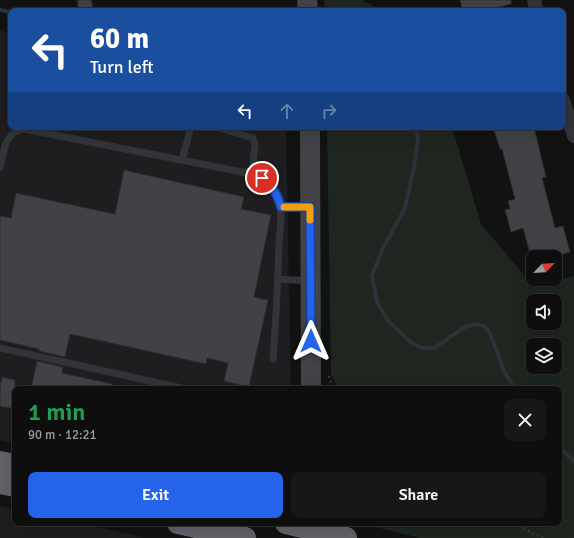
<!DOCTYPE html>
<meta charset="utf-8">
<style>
:root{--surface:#0e0e0e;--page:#171717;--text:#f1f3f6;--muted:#9b9c9e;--line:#2e2e2e;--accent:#2563eb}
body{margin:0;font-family:Signika,sans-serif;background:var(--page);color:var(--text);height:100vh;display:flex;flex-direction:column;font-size:15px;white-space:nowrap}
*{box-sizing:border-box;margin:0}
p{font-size:13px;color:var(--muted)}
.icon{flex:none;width:22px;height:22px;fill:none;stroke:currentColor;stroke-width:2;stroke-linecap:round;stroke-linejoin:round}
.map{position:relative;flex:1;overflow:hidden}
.side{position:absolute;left:12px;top:386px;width:550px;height:140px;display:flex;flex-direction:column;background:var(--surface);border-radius:8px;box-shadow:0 4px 16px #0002,0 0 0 1px var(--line)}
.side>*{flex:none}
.top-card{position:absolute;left:8px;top:8px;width:558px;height:122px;border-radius:8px;box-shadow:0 4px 16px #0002,0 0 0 1px var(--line);background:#1a4fa0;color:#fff;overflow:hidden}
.needle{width:26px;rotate:65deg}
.fabs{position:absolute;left:526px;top:250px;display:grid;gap:8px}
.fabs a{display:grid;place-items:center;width:36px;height:36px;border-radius:8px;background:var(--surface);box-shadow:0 4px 16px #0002,0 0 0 1px var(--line);font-size:20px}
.pin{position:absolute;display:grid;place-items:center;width:34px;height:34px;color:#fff;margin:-17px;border:2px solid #fff;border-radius:50%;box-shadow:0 1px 4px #0007}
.me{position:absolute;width:44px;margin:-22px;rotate:0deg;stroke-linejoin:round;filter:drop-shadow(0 0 3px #0008)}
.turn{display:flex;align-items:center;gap:14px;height:84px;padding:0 16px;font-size:18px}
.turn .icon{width:52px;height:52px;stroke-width:2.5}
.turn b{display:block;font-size:28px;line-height:34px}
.lanes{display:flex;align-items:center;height:38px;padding:0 16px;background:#0003;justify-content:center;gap:20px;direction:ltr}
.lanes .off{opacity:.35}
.round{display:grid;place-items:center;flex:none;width:42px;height:42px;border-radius:8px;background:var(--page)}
.summary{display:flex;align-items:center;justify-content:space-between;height:68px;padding:0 16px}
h1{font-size:24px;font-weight:600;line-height:30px;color:#1e9e55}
.primary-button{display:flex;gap:8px;margin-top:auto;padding:8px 16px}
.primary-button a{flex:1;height:46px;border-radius:8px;background:var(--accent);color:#fff;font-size:16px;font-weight:600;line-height:46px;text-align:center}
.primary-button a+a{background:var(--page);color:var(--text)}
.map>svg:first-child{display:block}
.built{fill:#1e1e20}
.green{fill:#1e261f;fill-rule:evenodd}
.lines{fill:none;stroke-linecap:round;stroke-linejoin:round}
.stream{stroke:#2b3238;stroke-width:4}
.building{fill:#414246;stroke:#2c2c2f}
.path{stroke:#393b3f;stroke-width:2.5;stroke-dasharray:2 3;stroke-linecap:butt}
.lane{stroke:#333438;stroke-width:7}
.street{stroke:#333438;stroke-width:14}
.secondary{stroke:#414348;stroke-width:20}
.highway{stroke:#606268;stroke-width:22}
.route-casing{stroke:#184099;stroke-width:10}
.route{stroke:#2563eb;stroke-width:7}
.slow{stroke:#f59e0b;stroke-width:7}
</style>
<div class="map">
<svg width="574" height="538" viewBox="0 0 574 538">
<rect width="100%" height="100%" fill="#121213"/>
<!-- built -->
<g class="built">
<polygon points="0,30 11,35 11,127 286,127 291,389 15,389 15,444 0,440"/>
<polygon points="0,506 15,509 15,523 79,523 146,538 0,538"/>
</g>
<!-- green -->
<g class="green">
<polygon points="324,0 362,0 382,11 325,11"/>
<path d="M327,127H452L481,224L534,287L574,276V538H421L359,523H559V389H336V384L331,374ZM533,301H555V323H533ZM533,345H555V367H533Z"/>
</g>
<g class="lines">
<!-- stream -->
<g class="stream">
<polyline points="0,10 11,12"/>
<polyline points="415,127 418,139 414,167 405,208 383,248 372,276 377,302 389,322 412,343 422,348 434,348 465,327 475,324 484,326 489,331 505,373 515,389"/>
<polyline points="559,447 574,461"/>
</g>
</g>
<!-- building -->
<g class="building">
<polygon points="77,0 91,0 94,11 79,11"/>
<polygon points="460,0 511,0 511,4 484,11 463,11"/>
<polygon points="506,127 534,127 546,177 542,178 555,228 563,226 570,252 552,257 531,257 523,228 511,232 505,210 510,209 508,201 515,199 502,149 500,149 494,130"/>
<polygon points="124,170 244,197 241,209 271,215 254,297 268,300 249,387 224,381 228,363 207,358 206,364 70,334 65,357 39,351 39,349 0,340 0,216 11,218 16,193 115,214"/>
<polygon points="37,361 63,367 62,373 112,384 112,389 31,389"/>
<polygon points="2,377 15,380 15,409 0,406 0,388"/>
</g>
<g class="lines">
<!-- path -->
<g class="path">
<polyline points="329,376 333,389"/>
<polyline points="515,523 531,533 544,538"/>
</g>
<!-- lane -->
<g class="lane">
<polyline points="216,127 253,138 255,144 252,174"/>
<polyline points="182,160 191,127"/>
<path d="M0,168C4,152 4,132 24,129L252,174C264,178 274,185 278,197C283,211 280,228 279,243C278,282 276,320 273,359"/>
<polyline points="281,207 308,207"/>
<polyline points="278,279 310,281"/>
<polyline points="0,348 186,389"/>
</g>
<!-- street -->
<g class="street">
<polyline points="534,0 537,11"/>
<polyline points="563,100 574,136"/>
</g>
<!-- secondary -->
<g class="secondary">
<polyline points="307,0 308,11"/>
<polyline points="310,127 311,389"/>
</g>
<!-- highway -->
<g class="highway">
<polyline points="0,462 15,465"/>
<polyline points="0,483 15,486"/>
<polyline points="178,523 245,538"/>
<polyline points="286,523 346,538"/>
</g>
</g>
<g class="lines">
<defs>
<path id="route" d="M262,178C273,186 277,194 281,207H310L311,341"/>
</defs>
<!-- route casing -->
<use href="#route" class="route-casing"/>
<!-- route -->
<use href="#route" class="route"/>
<!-- slow -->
<polyline class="slow" points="284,207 310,207 310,220"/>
</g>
</svg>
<div class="fabs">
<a><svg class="needle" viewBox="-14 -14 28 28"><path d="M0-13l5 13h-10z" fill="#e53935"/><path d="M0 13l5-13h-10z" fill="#9b9c9e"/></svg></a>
<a><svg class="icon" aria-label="sound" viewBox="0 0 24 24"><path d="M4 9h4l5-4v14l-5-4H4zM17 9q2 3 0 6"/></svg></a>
<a><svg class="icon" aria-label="layers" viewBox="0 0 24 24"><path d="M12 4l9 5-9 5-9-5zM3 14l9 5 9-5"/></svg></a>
</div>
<div class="pin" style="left:262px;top:178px;background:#d93025"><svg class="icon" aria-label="arrive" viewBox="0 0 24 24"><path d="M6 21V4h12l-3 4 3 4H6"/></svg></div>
<svg class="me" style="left:311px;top:341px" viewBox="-20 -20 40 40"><path d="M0-17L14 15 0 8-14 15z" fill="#2563eb" stroke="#fff" stroke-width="4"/></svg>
<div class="top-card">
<div class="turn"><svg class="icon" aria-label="left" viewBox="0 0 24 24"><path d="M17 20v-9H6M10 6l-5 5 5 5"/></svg><div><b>60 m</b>Turn left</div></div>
<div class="lanes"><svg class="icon" aria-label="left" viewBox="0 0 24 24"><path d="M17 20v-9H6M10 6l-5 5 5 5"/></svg><svg class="icon off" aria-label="ahead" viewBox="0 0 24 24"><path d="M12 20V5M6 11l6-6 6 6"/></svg><svg class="icon off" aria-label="right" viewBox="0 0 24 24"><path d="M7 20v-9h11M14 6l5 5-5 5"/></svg></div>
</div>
<section class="side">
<div class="summary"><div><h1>1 min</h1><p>90 m · 12:21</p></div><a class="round"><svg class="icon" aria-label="close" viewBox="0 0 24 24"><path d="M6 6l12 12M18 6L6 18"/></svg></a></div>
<div class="primary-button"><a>Exit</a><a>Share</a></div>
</section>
</div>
